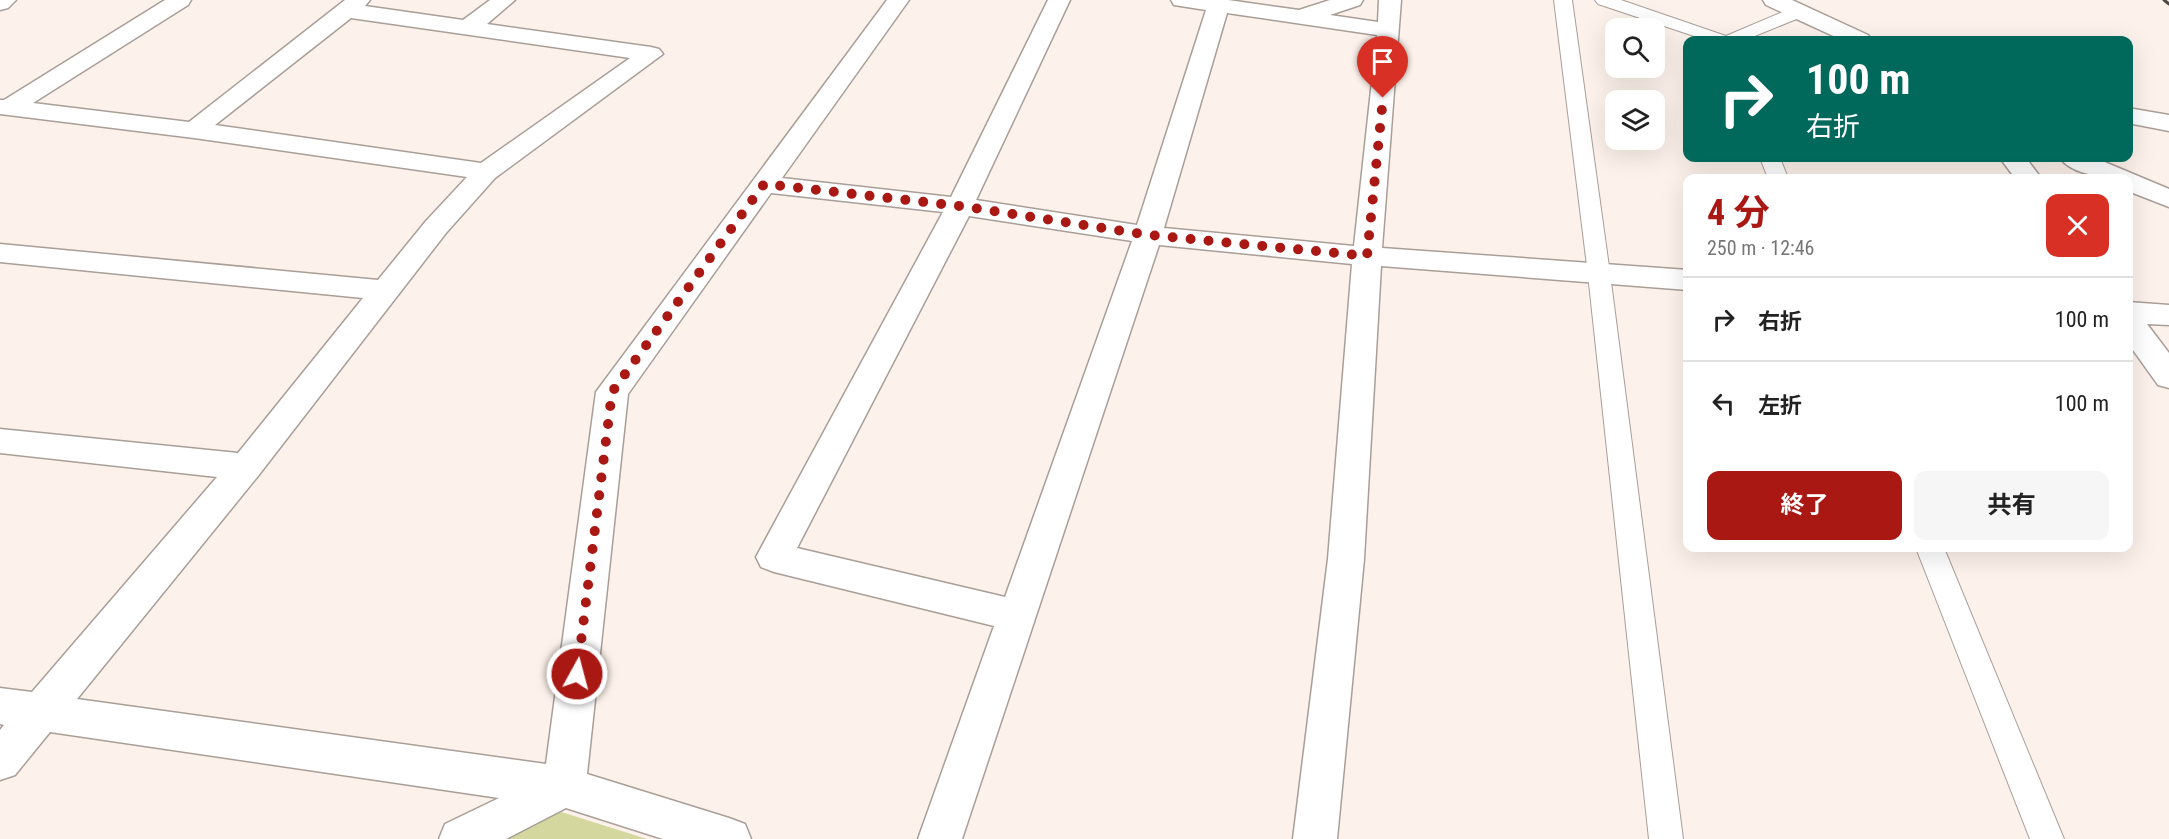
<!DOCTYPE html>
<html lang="ja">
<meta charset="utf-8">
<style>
:root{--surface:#fff;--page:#f6f6f6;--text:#222;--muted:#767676;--line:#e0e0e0;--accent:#aa1814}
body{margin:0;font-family:"Roboto Condensed","Noto Sans JP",sans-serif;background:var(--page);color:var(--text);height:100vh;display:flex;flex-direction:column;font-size:22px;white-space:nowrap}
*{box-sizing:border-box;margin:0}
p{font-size:20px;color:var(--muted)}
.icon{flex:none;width:33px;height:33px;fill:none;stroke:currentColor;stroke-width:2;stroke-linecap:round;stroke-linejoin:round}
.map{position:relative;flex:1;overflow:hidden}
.side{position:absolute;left:1683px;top:174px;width:450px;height:378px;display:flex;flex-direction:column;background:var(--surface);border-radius:12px;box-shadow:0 6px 24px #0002}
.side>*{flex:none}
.banner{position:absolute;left:1683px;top:36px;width:450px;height:126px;border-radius:12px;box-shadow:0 6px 24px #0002;background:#00695c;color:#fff;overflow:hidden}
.controls{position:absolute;left:1605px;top:18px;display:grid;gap:12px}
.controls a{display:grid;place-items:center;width:60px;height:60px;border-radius:12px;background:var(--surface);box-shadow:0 6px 24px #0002;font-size:30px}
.pin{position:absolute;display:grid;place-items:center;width:51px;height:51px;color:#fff;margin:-62px -26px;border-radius:50% 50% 50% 0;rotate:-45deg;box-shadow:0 0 6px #0007}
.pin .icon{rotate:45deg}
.me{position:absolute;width:66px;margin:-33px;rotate:7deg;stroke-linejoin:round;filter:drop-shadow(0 0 4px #0008)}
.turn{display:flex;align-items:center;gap:21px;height:126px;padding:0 24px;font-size:27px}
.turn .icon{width:78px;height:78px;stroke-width:2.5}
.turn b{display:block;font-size:42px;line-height:51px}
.round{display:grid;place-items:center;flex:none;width:63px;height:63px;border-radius:12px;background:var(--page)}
.headline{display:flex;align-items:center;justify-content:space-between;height:102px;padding:0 24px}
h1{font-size:36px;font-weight:700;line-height:45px;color:var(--accent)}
.cta{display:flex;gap:12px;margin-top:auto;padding:12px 24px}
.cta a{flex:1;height:69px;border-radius:12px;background:var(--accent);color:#fff;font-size:24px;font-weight:700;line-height:69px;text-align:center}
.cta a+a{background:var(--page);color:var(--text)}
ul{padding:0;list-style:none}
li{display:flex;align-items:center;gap:18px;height:84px;padding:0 24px;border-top:2px solid var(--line)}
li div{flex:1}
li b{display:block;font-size:22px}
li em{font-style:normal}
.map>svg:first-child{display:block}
.green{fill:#d4d89e}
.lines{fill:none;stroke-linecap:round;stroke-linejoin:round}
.lane-casing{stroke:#a99e98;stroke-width:2}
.street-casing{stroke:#a99e98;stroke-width:3}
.secondary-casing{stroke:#a99e98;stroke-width:3}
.lane{fill:#fff;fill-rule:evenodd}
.street{fill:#fff;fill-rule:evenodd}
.secondary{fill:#fff;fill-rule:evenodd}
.rail{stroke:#4c4744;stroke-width:3}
.route{stroke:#aa1814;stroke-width:10;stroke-dasharray:0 18}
</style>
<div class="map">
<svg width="2169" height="839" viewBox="0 0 2169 839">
<rect width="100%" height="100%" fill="#fdf2eb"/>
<!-- green -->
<polygon class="green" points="555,810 647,839 497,839"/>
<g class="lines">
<defs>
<g id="lane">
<polygon points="1554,0 1572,0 1610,274 1683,839 1649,839 1588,274"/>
<polygon points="1595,0 1621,0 1726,36 1792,8 1798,7 1807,12 1804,16 1745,40 1706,40 1598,4"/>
<polygon points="1760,158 1780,158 1788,178 1768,178"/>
<polygon points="1916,548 1944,548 2064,839 2030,839"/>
</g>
<g id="street">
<polygon points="0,0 16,0 8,8 0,10"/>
<path d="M165,0H191L188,5L33,103L189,122L345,0H370L365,6L463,20L490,0H515L487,24L651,47L659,49L663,54L495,178L446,233L258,476L77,699L546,764L596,392L887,0H909L782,178L951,197L1048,0H1070L976,200L1137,225L1206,10L1174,5L1171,0H1228L1299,10L1330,0H1363L1360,5L1330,15L1378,22L1379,0H1401L1382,248L1688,270V290L1381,266L1364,559L1337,839H1293L1328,559L1352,264L1159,245L962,839H918L994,626L774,572L761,567L756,557L943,212L771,193L628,394L587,774L729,818L745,824L751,839H663L566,808L506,839H439L445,824L499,798L50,732L15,775L0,780V730L4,725L0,724V688L32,692L217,477L0,453V429L238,453L363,298L0,262V244L378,280L426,221L467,177L194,138L0,114V100H4ZM1227,13L1377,35L1354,246L1164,228ZM351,18L630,58L481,163L215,125ZM969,216L1132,241L1005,597L797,548Z"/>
<polygon points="2000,158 2026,158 2041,178 2015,178"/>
<path d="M2060,158H2095L2169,189V207L2128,191V178C2108,178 2073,176 2060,158Z"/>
<polygon points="2128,302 2169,305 2169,325 2147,324 2169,353 2169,388 2158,385 2128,343"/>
</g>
<g id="secondary">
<polygon points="1763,0 1792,0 1868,35 1872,40 1842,40 1766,5"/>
<polygon points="2128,108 2169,115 2169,131 2128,123"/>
</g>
</defs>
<!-- lane casing -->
<use href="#lane" class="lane-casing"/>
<!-- street casing -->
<use href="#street" class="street-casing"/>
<!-- secondary casing -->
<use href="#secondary" class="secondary-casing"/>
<!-- lane -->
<use href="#lane" class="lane"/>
<!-- street -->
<use href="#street" class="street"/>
<!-- secondary -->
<use href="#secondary" class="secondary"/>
<!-- rail -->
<polyline class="rail" points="2164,0 2169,4"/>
</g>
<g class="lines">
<!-- route -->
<polyline class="route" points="577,674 612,392 764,184 960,206 1149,235 1367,256 1383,98"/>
</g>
</svg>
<div class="controls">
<a><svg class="icon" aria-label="search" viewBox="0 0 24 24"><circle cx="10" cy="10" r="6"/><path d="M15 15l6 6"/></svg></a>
<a><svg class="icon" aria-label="layers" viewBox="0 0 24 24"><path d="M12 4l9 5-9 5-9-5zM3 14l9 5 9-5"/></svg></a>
</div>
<div class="pin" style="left:1383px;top:98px;background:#d93025"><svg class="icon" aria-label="arrive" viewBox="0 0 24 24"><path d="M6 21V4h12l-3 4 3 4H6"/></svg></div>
<svg class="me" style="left:577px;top:674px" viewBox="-20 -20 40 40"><circle r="17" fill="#aa1814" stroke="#fff" stroke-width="3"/><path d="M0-11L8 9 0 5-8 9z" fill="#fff"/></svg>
<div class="banner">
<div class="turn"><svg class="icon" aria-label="right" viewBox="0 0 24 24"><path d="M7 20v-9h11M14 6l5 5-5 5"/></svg><div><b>100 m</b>右折</div></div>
</div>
<section class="side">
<div class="headline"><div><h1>4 分</h1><p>250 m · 12:46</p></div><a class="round" style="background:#d93025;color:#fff"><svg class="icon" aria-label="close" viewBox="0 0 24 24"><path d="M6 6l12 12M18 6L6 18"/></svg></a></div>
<ul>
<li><svg class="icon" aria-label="right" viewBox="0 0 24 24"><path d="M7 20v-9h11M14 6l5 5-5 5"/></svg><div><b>右折</b></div><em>100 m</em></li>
<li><svg class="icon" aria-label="left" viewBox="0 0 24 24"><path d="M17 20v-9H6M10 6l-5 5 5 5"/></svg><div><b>左折</b></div><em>100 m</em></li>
</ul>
<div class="cta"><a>終了</a><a>共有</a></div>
</section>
</div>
